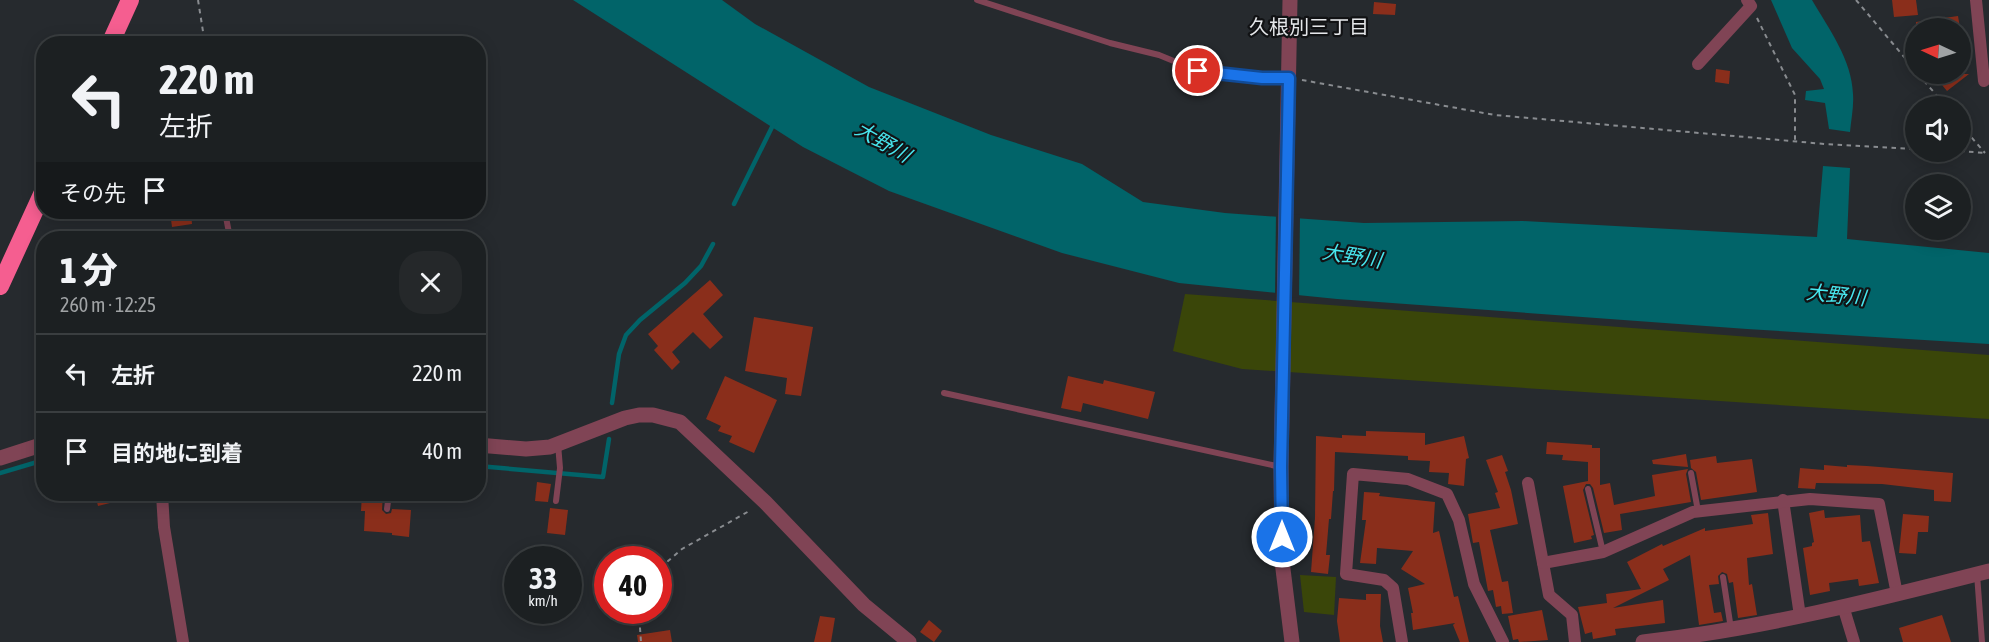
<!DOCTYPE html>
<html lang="ja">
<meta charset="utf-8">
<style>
:root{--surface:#1c2022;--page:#25282a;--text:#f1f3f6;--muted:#a0a3a5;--line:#3a3e40}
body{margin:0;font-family:"Asap Condensed","Noto Sans JP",sans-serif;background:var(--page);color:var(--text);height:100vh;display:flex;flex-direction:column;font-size:22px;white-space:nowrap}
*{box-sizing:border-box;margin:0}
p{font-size:20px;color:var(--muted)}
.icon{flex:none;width:33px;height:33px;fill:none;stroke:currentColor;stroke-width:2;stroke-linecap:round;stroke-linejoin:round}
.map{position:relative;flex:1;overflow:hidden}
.details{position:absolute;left:36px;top:231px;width:450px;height:270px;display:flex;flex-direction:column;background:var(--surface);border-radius:24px;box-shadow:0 3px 15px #0003,0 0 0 2px var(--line)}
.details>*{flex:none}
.guide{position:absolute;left:36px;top:36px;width:450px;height:183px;border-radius:24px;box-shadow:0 3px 15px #0003,0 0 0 2px var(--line);background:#1c2022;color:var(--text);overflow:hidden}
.needle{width:39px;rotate:274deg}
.fabs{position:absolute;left:1905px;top:18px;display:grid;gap:12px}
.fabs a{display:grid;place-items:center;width:66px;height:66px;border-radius:50%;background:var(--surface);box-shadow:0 3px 15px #0003,0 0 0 2px var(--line);font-size:30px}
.speed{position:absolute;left:504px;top:546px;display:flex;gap:12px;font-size:30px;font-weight:700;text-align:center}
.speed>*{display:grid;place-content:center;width:78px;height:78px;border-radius:50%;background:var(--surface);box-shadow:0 3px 15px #0003,0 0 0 2px var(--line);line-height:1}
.speed small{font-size:15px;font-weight:400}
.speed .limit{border:9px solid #d22;background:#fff;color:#111}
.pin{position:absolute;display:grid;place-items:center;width:51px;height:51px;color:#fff;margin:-26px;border:3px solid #fff;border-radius:50%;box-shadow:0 2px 6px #0007}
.me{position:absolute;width:66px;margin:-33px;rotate:0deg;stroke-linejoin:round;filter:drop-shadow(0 0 4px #0008)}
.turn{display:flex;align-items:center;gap:21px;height:126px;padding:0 24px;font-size:27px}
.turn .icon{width:78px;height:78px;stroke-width:2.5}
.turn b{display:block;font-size:42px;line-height:51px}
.then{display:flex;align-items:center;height:57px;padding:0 24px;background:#0003;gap:12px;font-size:22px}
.round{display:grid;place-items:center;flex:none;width:63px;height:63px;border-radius:24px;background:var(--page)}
.headline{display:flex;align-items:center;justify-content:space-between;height:102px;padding:0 24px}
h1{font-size:36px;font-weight:800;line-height:45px}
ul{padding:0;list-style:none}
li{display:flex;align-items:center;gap:18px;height:78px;padding:0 24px;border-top:2px solid var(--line)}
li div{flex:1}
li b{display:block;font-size:22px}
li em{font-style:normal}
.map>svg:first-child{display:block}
.green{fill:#3a4609}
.water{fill:#016469}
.pier{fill:#262a2e}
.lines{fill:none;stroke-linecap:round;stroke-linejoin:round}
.stream{stroke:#016469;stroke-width:4.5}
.building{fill:#8a2e1b}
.path{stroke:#898c90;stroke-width:2;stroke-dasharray:4.5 4.5;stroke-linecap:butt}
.service{stroke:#804455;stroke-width:6}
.minor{stroke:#804455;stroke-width:12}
.tertiary{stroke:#804455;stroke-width:15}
.motorway{stroke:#f55e90;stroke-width:18}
.route-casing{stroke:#114b97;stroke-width:15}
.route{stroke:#1a73e8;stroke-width:10}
.labels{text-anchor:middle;stroke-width:4.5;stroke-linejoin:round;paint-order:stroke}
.neighbourhood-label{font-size:20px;fill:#e5e7ea;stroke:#111214}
.water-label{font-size:20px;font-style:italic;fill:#48e6ee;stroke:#111214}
</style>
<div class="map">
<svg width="1989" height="642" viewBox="0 0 1989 642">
<rect width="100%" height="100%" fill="#262a2e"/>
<!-- green -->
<g class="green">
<polygon points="1185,294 1989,355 1989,419 1242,369 1173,351"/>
<polygon points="1300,575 1336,577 1334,615 1304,612"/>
</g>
<!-- water -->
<g class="water">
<polygon points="573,0 722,0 755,24 869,87 991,135 1082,164 1143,202 1225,213 1364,223 1523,221 1817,237 1823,166 1850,168 1847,239 1989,253 1989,344 1747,329 1337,299 1179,283 1062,253 889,191 803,147"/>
<path d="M1771,0H1812C1829,29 1852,60 1853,94C1854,107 1851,120 1850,132L1829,129L1825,103L1805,100L1806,91L1824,89L1820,79L1792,48Z"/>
</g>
<!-- pier -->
<polygon class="pier" points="1276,214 1300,215 1299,298 1275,296"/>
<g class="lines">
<!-- stream -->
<g class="stream">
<polyline points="734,204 774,123"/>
<polyline points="612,403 619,354 626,335 640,320 685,283 701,266 713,244"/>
<polyline points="478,466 603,477 609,439"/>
<polyline points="0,473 44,460"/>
</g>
</g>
<!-- building -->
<g class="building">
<polygon points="1892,0 1916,0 1918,15 1894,17"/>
<polygon points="1374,2 1396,4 1395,15 1373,14"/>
<polygon points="1958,16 1960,28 1916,28 1916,22"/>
<polygon points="1716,69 1730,71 1729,84 1715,82"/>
<polygon points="1933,74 1969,74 1947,91"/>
<polygon points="170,212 191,212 192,224 172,227"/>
<polygon points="710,280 723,295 703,314 723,337 710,349 693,332 672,352 680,362 672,370 654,350 658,346 648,334"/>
<polygon points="754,317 813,327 801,396 785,394 787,378 745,371"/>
<polygon points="725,376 777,400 754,453 729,442 732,436 718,431 721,426 706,419"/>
<polygon points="1068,376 1103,384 1104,380 1155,392 1148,419 1083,403 1081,412 1061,408"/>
<polygon points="1366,431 1425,433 1425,445 1464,436 1469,458 1466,459 1464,486 1448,484 1449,473 1429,472 1430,461 1408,460 1408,456 1335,452 1334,491 1333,491 1331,519 1329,519 1326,555 1330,555 1328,574 1311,572 1315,518 1316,436 1342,438 1342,435 1366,436"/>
<polygon points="1547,442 1592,445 1592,448 1600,448 1600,485 1610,483 1614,505 1655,496 1652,475 1688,469 1686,474 1691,502 1620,514 1622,530 1604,533 1593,488 1590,484 1586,484 1583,490 1594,535 1591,536 1592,539 1574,543 1563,486 1588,481 1588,462 1562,460 1563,455 1546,454"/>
<polygon points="1686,454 1688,467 1653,464 1652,460"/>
<polygon points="1502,455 1508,471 1505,472 1511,490 1518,524 1490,530 1502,582 1508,581 1513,613 1502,614 1501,606 1496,607 1493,590 1488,591 1479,542 1473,543 1468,514 1500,508 1495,493 1498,492 1486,460"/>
<polygon points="1716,456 1717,463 1752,459 1757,492 1701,500 1696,472 1691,468 1690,460"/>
<polygon points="1824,465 1847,467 1847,465 1867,466 1953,473 1951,502 1934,501 1934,490 1882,484 1816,483 1815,489 1798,488 1800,468 1824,470"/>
<polygon points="537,482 551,484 548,502 535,501"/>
<polygon points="1364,492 1380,493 1379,496 1435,502 1433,533 1439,531 1454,597 1458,596 1469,642 1460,642 1453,625 1455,623 1413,630 1411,613 1413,613 1408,588 1425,584 1401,569 1413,551 1377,548 1376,564 1360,563 1366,520 1362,520"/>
<polygon points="95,494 130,494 130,498 98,506"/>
<polygon points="362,494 383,494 382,510 386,514 391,513 392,509 411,510 409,537 392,535 392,533 364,531 365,511 361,511"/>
<polygon points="550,508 568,510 565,535 547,533"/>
<polygon points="1824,510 1825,518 1860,515 1862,542 1870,541 1879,583 1859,586 1858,579 1829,583 1830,591 1810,595 1803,548 1812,546 1812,543 1814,542 1809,513"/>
<polygon points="1768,513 1773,554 1747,558 1749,585 1752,584 1757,615 1738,618 1733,582 1729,583 1727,574 1722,572 1718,576 1719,584 1709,585 1714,613 1721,612 1723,621 1699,625 1690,555 1663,569 1669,580 1613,608 1663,600 1665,623 1615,629 1616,635 1593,639 1592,632 1585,634 1578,607 1607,603 1606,594 1641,589 1627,562 1662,544 1663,546 1705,528 1705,531 1753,524 1751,515"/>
<polygon points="1903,514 1929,516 1928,532 1918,532 1916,554 1899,553"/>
<polygon points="1366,594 1381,594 1380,626 1383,642 1340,642 1337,621 1339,598 1366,600"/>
<polygon points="1542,610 1548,640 1519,642 1518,639 1513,640 1508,616"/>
<polygon points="1942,615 1951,642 1903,642 1899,628"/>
<polygon points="820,616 835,618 831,642 814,642"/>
<polygon points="929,620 942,631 934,642 920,632"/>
<polygon points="670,630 672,642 638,642 637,635"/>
</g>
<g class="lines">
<!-- path -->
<g class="path">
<polyline points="198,0 205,44"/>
<polyline points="1856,0 1916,71"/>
<polyline points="1757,18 1795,95 1795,142"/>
<polyline points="1918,74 1946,106"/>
<polyline points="1302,80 1495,115 1825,144 1916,149"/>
<polyline points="1960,124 1985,153"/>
<polyline points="1960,151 1985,153"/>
<polyline points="658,577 668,561 682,549 751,510"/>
<polyline points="641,610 639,614 641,642"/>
</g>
<!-- service -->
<g class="service">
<polyline points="977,0 1110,43 1159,55 1198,71 1262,78 1289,78"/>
<polyline points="225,212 230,238"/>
<polyline points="944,393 1281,467"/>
<polyline points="1691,473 1698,511"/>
<polyline points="1588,489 1603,552"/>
<polyline points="556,501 560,468 558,444"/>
<polyline points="387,509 389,494"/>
<polyline points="1977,574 1982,642"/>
<polyline points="1723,577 1731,629"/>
</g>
<!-- minor -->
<g class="minor">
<polyline points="1976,0 1984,81"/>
<polyline points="1698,64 1751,6 1747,0"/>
<polyline points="1528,483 1549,595 1572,615 1575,642"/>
<polyline points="162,494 164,527 183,642"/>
<polyline points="1783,500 1800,616"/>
<polyline points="1543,563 1603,552 1693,512 1810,499 1879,504 1897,594"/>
<polyline points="1843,606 1854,642"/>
<polyline points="1402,642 1393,588 1384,580 1346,574 1353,474 1408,479 1447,494 1459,520 1474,584 1503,642"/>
</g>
<!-- tertiary -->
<g class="tertiary">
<polyline points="1290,0 1281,467 1282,561 1292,642"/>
<polyline points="478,445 526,449 550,447 625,418 639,415 653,415 680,422 765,502 864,605 909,642"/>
<polyline points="0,458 44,444"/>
<path d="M1643,642C1760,629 1875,600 1989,571"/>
</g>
<!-- motorway -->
<g class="motorway">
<polyline points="110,44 130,0"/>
<polyline points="0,286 44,190"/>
</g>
</g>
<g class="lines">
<defs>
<polyline id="route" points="1198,71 1262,78 1289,78 1281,467 1282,537"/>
</defs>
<!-- route casing -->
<use href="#route" class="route-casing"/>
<!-- route -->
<use href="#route" class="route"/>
</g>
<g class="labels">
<!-- neighbourhood labels -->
<g class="neighbourhood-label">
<text x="1309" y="34">久根別三丁目</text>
</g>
<!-- water labels -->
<g class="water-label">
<text transform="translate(883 142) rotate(30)" y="7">大野川</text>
<text transform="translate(1352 256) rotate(9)" y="7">大野川</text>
<text transform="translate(1836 295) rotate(6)" y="7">大野川</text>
</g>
</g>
</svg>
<div class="fabs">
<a><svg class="needle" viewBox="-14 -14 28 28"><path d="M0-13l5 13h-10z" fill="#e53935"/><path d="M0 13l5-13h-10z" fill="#a0a3a5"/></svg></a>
<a><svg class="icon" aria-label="sound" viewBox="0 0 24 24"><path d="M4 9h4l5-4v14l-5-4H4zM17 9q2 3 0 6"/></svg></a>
<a><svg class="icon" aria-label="layers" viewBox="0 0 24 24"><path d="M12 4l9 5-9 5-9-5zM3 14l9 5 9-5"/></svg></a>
</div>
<div class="speed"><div>33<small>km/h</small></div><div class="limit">40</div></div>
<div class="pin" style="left:1198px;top:71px;background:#d93025"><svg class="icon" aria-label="arrive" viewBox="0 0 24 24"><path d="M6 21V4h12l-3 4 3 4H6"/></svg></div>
<svg class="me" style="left:1282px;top:537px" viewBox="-20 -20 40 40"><circle r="17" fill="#1a73e8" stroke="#fff" stroke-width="3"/><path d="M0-11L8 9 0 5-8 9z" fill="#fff"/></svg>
<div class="guide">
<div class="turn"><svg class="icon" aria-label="left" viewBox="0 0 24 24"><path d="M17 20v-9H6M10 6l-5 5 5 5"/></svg><div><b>220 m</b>左折</div></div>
<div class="then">その先<svg class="icon" aria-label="arrive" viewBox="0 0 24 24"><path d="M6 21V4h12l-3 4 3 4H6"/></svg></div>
</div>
<section class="details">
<div class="headline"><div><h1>1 分</h1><p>260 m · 12:25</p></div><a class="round"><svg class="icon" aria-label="close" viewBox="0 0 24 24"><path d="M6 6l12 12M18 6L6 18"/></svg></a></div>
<ul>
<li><svg class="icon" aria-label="left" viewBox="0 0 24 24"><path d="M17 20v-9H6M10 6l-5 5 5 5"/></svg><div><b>左折</b></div><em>220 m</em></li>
<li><svg class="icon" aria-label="arrive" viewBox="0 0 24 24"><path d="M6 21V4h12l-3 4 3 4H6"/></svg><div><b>目的地に到着</b></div><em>40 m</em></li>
</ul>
</section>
</div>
